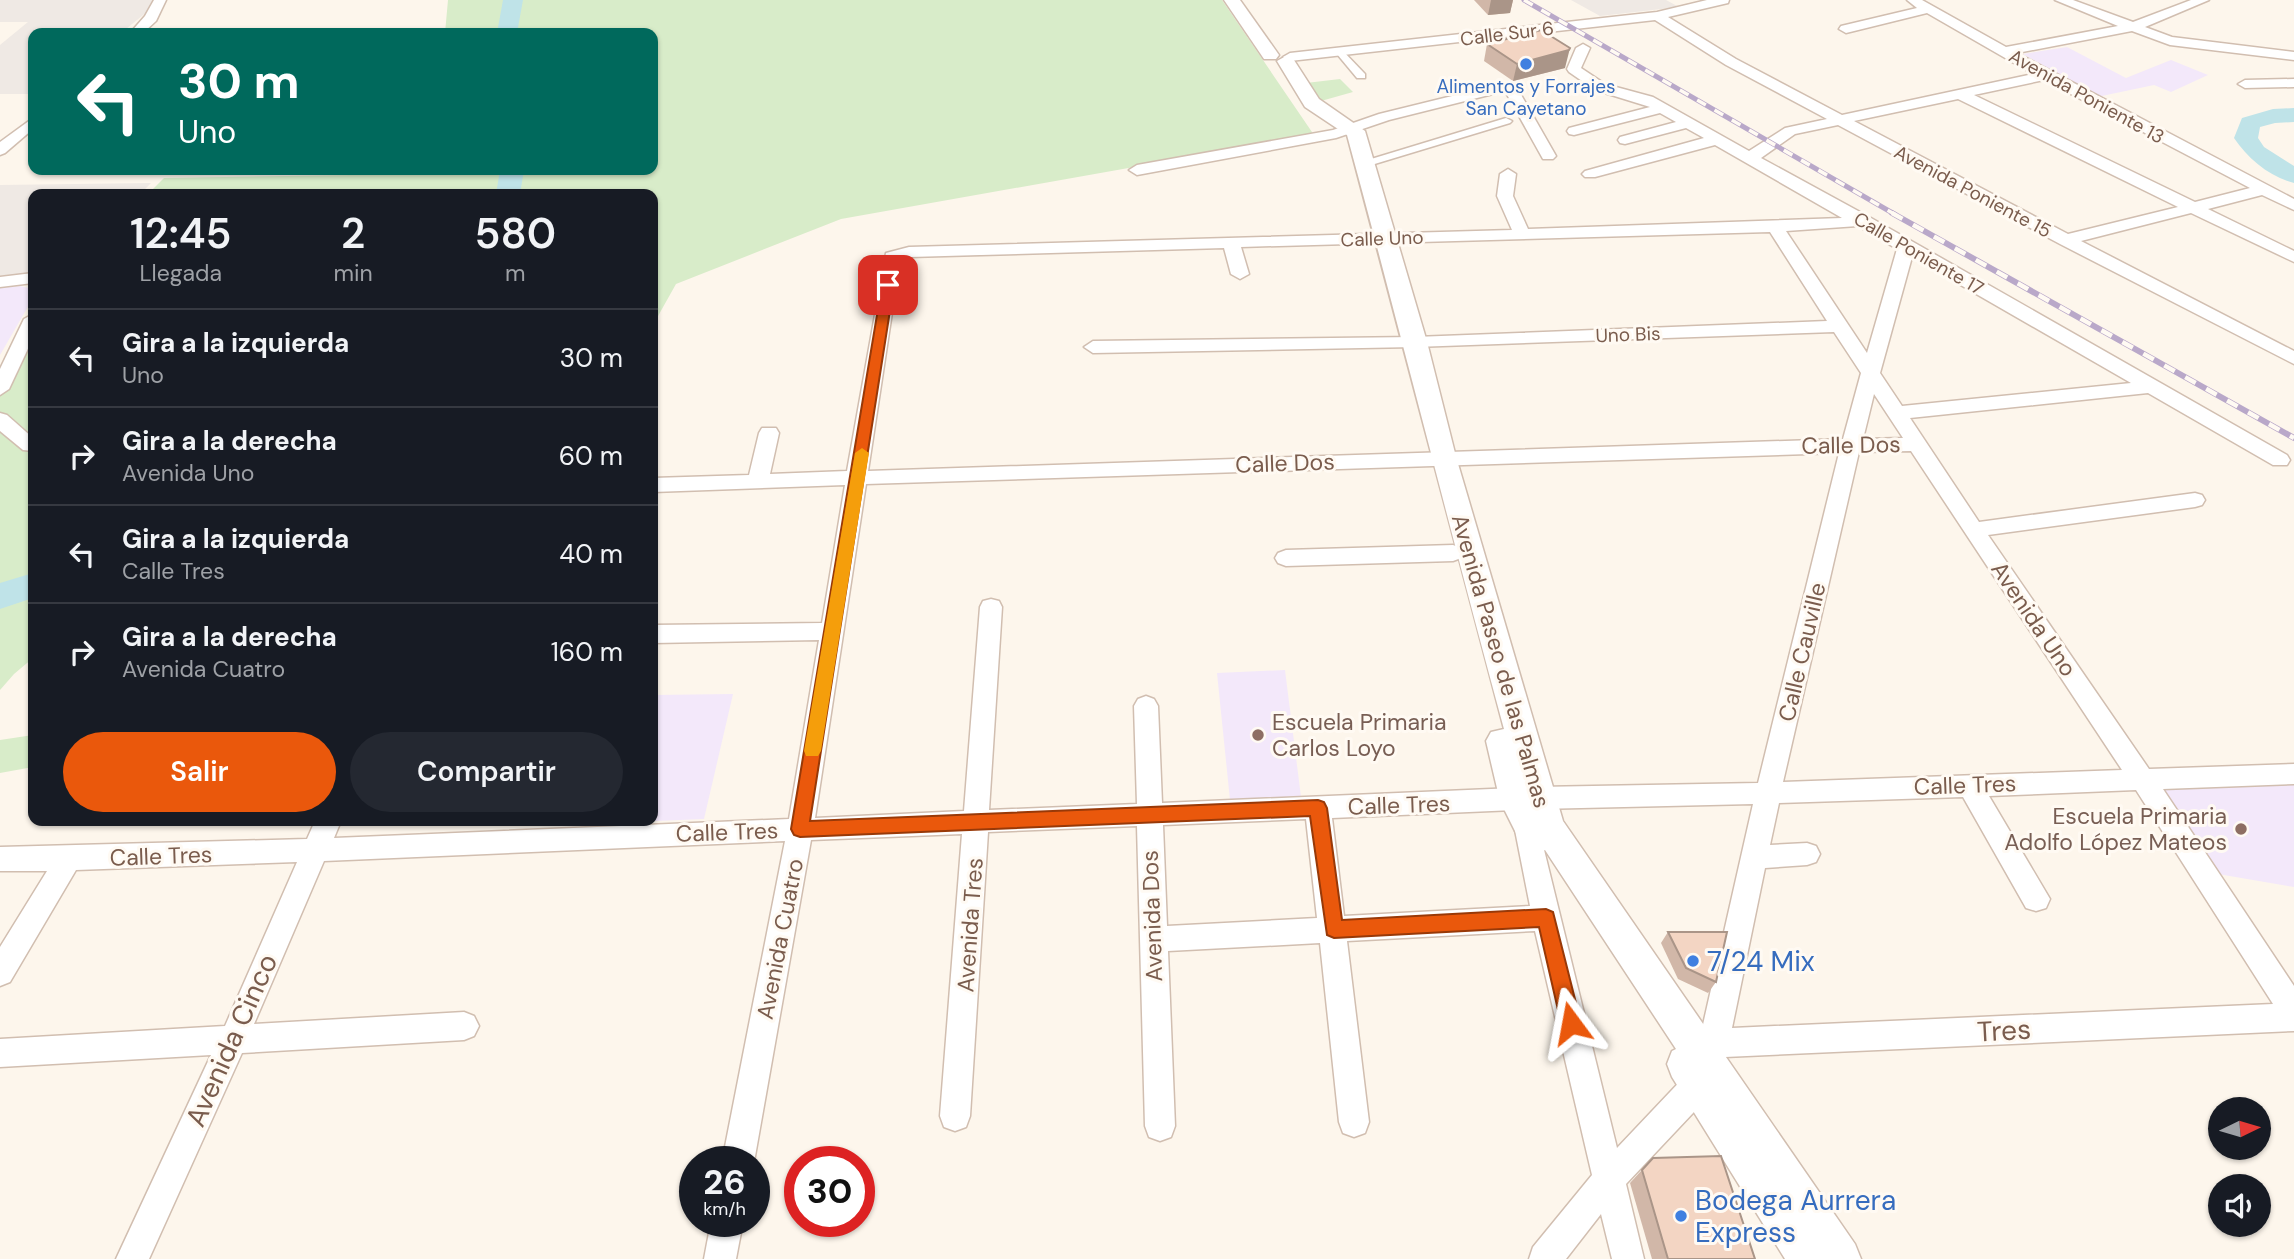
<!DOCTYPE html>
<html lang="es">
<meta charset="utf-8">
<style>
:root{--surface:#171b24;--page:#242831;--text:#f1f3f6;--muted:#9ea1a6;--line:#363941;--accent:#ea580c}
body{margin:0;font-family:"DM Sans",sans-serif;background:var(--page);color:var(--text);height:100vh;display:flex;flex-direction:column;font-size:26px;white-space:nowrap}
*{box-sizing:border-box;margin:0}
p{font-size:23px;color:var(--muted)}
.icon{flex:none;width:38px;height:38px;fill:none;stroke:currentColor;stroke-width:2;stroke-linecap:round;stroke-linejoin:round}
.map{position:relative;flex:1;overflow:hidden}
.details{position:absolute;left:28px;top:189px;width:630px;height:637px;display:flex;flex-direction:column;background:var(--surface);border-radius:14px;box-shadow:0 2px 5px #0004}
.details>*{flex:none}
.banner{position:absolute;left:28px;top:28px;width:630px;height:147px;border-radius:14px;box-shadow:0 2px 5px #0004;background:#00695c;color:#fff;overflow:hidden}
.needle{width:46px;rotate:85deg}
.fabs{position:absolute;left:2208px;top:1097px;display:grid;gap:14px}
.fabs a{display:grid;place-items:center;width:63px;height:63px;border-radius:50%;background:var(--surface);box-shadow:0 2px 5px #0004;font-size:35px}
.speed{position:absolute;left:679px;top:1146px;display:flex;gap:14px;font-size:35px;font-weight:700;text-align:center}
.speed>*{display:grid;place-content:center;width:91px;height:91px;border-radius:50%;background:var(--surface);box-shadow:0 2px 5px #0004;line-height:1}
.speed small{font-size:18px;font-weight:400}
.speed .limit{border:10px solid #d22;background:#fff;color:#111}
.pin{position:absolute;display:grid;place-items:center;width:60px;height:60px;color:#fff;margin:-30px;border-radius:14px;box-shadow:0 4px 10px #0006}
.me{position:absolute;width:77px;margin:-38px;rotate:347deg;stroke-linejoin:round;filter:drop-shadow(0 0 5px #0008)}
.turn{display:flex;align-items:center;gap:24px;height:147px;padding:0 35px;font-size:32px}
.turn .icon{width:91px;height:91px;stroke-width:2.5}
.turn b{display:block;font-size:49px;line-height:60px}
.eta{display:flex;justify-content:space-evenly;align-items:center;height:119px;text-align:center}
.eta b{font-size:42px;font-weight:600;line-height:49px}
.primary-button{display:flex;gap:14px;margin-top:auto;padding:14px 35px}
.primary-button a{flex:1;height:80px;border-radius:42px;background:var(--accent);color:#fff;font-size:28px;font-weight:600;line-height:80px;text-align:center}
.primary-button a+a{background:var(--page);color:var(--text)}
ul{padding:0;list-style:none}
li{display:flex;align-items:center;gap:21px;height:98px;padding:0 35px;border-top:2px solid var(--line)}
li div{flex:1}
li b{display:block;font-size:26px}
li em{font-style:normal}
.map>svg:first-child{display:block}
.industrial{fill:#efe9e4}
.education{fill:#f3e8fa}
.green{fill:#d8ecc9}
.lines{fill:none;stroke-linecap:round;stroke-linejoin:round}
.river{fill:#bfe3e8;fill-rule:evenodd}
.pedestrian-casing{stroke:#d1beb0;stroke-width:3}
.minor-casing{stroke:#d1beb0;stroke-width:3}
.tertiary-casing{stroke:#d1beb0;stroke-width:3}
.pedestrian{fill:#fff;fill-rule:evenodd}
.minor{fill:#fff;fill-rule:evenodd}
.tertiary{fill:#fff;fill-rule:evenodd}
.rail-far1-casing{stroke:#b9a8c9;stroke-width:5}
.rail-casing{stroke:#b9a8c9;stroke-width:6}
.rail-far1{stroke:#fffaf3;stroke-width:3.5;stroke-dasharray:10;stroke-linecap:butt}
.rail{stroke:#fffaf3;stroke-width:4.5;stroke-dasharray:12;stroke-linecap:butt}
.wall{fill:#d1b7a8}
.shaded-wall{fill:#aa9588}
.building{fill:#f3d5c3;stroke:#aa9588;stroke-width:2}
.route{fill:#ea580c;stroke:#983908;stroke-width:2}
.slow{fill:#f59e0b}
.shop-dot{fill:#3f7fe0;stroke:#fffaf3;stroke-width:2.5}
.education-dot{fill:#8d6e63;stroke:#fffaf3;stroke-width:2.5}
.labels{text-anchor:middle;stroke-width:6;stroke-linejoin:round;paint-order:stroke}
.far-street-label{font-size:19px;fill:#7a5c4d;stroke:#fffaf3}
.far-shop-label{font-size:19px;fill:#366cbe;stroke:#fffaf3}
.street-label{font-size:23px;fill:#7a5c4d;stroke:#fffaf3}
.education-label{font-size:23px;fill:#785e54;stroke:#fffaf3;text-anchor:start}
.near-shop-label{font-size:28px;fill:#366cbe;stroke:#fffaf3;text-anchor:start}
.near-street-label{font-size:28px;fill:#7a5c4d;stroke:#fffaf3}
</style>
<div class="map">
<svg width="2294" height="1259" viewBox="0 0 2294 1259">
<rect width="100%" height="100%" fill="#fdf6ec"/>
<!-- industrial -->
<g class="industrial">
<polygon points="0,0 154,0 153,7 121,33 33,33 33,94 0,94 0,45 28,22 0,22"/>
<polygon points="1571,0 1666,0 1679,7 1600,16"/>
<polygon points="151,183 140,194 33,194 33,273 0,276 0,185"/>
</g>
<!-- education -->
<g class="education">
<polygon points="2067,47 2126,78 2171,60 2208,75 2171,92 2154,85 2097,97 2023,54"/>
<polygon points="20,286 33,289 33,298 0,355 0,288"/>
<polygon points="1285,670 1301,797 1230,800 1217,673"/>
<polygon points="733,694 704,819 609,823 610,821 653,821 653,695"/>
<polygon points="2294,779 2294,887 2218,874 2159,783"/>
</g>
<!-- green -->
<g class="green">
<polygon points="448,0 1222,0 1314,135 841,219 676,284 653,325 653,194 148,194 164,178 350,175 353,170 653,170 653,33 445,33"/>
<polygon points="1340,79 1353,92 1321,101 1306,83"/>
<polygon points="33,329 33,658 14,674 0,690 0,377"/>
<polygon points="33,735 33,767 0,773 0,740"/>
</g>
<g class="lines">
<!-- river -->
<g class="river">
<polygon points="503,0 523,0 517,33 497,33"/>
<path d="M2294,108V122L2275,123L2260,127L2258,138L2264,147L2294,166V183C2270,177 2248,159 2234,138L2242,118L2273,109Z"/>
<polygon points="500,170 524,170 520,194 496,194"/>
<polygon points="33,573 33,598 0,609 0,583"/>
</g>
<defs>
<g id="pedestrian">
<polygon points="1341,49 1365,74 1365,78 1357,78 1337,54 1336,52"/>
<polygon points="1506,118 1512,121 1510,123 1368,166 1358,163"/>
</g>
<g id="minor">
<polygon points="154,0 166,0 156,21 143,33 130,33 145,16"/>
<path d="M1707,0H1729L1728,3L1668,17L1736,59L1842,115L2033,74L1927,13L1846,33L1839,29L1841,26L1917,8L1907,0H1922L2006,47L2118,26L2055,0H2073L2133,22L2191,0H2209L2145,27L2172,37L2294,52V60L2170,45L2132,31L2017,53L2294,199V210L2262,195L2208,209L2294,251V262L2191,213L2081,241L2294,351V364L2060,244L1838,125L1795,134L1761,158L1871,218L2287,455L2290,460L2287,465H2273L2148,393L1910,418L1979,522L2195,493L2202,495L2205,500L2202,505L2195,507L1988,535L2149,769L2294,764V784L2163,789L2294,986V1031L1725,1057L1710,1095L1626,1184L1644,1259H1612L1601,1214L1566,1259H1529L1533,1247L1592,1175L1535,931L1347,941L1369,1122L1365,1133L1354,1137L1343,1133L1339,1122L1320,943L1168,951L1175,1126L1171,1137L1160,1141L1149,1137L1145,1126L1137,826L988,832L970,1116L966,1127L955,1131L944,1127L940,1116L962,834L811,840L754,1162H722L785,841L324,861L254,1024L464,1012L474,1016L479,1026L474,1036L464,1040L242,1053L149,1259H116L211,1055L0,1067V1039L225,1026L297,862L76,870L10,982L0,986V947L47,871H0V847L307,839L315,821H341L334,838L789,819L819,640L653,643V625L822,623L845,485L653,492V478L749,475L759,433L762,428H776L779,433L770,474L847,471L886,253L909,247L1512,230L1497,196L1500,174L1508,169L1516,174L1513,196L1528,229L1842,218L1715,145L1595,177H1585L1582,174L1585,171L1704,138L1686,128L1625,144L1620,143L1618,140L1620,137L1676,122L1660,113L1574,135L1569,134L1567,131L1569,128L1650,107L1595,90L1569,72L1567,69L1576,48L1583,44L1590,48L1581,68L1605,84L1653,97L1749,151L1785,128L1827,119L1726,65L1655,20L1290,61L1283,57L1290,53L1657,12ZM2044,80L2250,188L2195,202L1974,95ZM1958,99L2178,207L2068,234L1854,121ZM1858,226L1897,249L1867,353L1786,231ZM1770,232L1827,321L1415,337L1093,341L1084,347L1093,353L1415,347L1834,332L1861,373L1843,439L868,471L900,260L910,257L1224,248L1231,274L1240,279L1249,274L1241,247ZM1912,257L2131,383L1902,406L1880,373ZM1874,394L1903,438L1863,439ZM1911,451L2122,770L1783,782L1859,452ZM1839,453L1758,783L1538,787L1162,803L1158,706L1154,699L1146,696L1138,699L1134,706L1137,804L989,810L1002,607L999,601L991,599L983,601L980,607L964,811L815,818L866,484ZM2136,790L2273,1004L1732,1028L1765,868L1807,865L1816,862L1820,854L1816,846L1807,843L1770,845L1779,803L1963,797L2026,908L2036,911L2046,908L2050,899L1989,796ZM1753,804L1695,1060L1688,1073L1617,1148L1536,817L1527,814L1518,817L1514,825L1530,906L1344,916L1332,818L1538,809ZM1306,819L1317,918L1167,926L1163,825Z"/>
<polygon points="2294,79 2294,87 2245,88 2238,84 2245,80"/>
<polygon points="1509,82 1516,86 1556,156 1553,159 1543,159 1505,91 1389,120 1336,138 1137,175 1129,170 1137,165 1333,130 1379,114"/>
<polygon points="33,118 33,129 5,153 0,155 0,142"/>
<polygon points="33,273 33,283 0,287 0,277"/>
<polygon points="33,314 33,338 9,389 0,395 0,369 24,319"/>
<polygon points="0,413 7,415 33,438 33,451 23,450 0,431"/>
<polygon points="1453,545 1461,548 1464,553 1461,558 1453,561 1286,566 1278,563 1275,558 1278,553 1286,550"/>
<polygon points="711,1222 743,1222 736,1259 704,1259"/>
</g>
<g id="tertiary">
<polygon points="1224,0 1240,0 1279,55 1276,59 1264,59"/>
<path d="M1286,56L1292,57L1319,99L1365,131L1427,342L1456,457L1563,821L1855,1244L1861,1259H1785L1672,1077L1667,1064L1672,1051L1676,1049L1545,850L1536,854L1524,849L1500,801L1486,741L1491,732L1504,729C1450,531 1401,333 1347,135L1305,107L1277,61Z"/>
</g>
</defs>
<!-- pedestrian casing -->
<use href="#pedestrian" class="pedestrian-casing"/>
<!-- minor casing -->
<use href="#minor" class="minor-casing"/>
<!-- tertiary casing -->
<use href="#tertiary" class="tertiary-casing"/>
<!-- pedestrian -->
<use href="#pedestrian" class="pedestrian"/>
<!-- minor -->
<use href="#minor" class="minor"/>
<!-- tertiary -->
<use href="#tertiary" class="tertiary"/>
<defs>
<polyline id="rail-far1" points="1524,0 1896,215"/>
<polyline id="rail" points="1892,213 2294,438"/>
</defs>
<!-- rail-far1 casing -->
<use href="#rail-far1" class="rail-far1-casing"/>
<!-- rail casing -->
<use href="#rail" class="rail-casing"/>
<!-- rail-far1 -->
<use href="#rail-far1" class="rail-far1"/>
<!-- rail -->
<use href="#rail" class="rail"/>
</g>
<!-- wall -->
<g class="wall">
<polygon points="1474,0 1513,0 1510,13 1488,15"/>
<polygon points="1487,44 1565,68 1513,81 1484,61"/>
<polygon points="1668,932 1716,982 1708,993 1678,979 1661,943"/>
<polygon points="1653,1158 1755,1259 1652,1259 1630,1183"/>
</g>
<!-- shaded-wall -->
<g class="shaded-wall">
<polygon points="1491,0 1513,0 1510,13 1488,15"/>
<polygon points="1570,48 1565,68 1513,81 1517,64"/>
</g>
<!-- building -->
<g class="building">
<polygon points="1541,30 1570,48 1569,50 1517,64 1487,44"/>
<polygon points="1668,932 1727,932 1716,982 1686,968"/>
<polygon points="1721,1156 1755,1259 1668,1259 1642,1170 1653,1158"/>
</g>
<!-- route -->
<polygon class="route" points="888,281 894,285 810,821 1318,800 1324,802 1327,808 1342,920 1546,909 1553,912 1581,1023 1578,1030 1571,1032 1564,1030 1561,1023 1539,927 1334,938 1327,935 1310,816 800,837 794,835 791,829 882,285"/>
<!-- slow -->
<polygon class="slow" points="862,448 869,453 821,751 818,756 806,756 804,751 855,453"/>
<!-- markers -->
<g class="shop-dot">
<circle cx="1526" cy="64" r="7"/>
<circle cx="1693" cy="961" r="7"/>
<circle cx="1681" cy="1216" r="7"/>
</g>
<g class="education-dot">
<circle cx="1258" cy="735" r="7"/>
<circle cx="2241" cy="829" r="7"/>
</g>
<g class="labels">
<!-- far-street labels -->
<g class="far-street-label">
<text transform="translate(1507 33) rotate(-7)" y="7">Calle Sur 6</text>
<text transform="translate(2087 96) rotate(29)" y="7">Avenida Poniente 13</text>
<text transform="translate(1973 191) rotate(28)" y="7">Avenida Poniente 15</text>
<text transform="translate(1382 238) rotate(-2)" y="7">Calle Uno</text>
<text transform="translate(1919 253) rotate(30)" y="7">Calle Poniente 17</text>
<text transform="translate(1628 334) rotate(-2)" y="7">Uno Bis</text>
</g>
<!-- far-shop labels -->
<g class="far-shop-label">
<text x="1526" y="93">Alimentos y Forrajes<tspan x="1526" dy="22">San Cayetano</tspan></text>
</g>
<!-- street labels -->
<g class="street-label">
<text transform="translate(1851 445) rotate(-1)" y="8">Calle Dos</text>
<text transform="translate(1285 463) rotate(-2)" y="8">Calle Dos</text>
<text transform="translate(2034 619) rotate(56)" y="8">Avenida Uno</text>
<text transform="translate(1802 652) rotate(-77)" y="8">Calle Cauville</text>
<text transform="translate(1501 661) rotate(74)" y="8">Avenida Paseo de las Palmas</text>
<text transform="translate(1965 785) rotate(-2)" y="8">Calle Tres</text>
<text transform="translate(1399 805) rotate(-2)" y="8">Calle Tres</text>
<text transform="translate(727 832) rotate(-2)" y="8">Calle Tres</text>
<text transform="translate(161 856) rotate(-2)" y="8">Calle Tres</text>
<text transform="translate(1152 916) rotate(-92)" y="8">Avenida Dos</text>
<text transform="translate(970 925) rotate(-86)" y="8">Avenida Tres</text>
<text transform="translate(780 939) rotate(-79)" y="8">Avenida Cuatro</text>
</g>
<!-- education labels -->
<g class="education-label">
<text x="1272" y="730">Escuela Primaria<tspan x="1272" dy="26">Carlos Loyo</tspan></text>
<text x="2227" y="824" text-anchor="end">Escuela Primaria<tspan x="2227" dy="26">Adolfo López Mateos</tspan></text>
</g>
<!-- near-shop labels -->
<g class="near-shop-label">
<text x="1707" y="971">7/24 Mix</text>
<text x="1695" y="1210">Bodega Aurrera<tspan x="1695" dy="32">Express</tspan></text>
</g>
<!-- near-street labels -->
<g class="near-street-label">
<text transform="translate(2004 1030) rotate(-3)" y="10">Tres</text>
<text transform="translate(231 1040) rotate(-66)" y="10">Avenida Cinco</text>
</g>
</g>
</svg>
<div class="fabs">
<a><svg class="needle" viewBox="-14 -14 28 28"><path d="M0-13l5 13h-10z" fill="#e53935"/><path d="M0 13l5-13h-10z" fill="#9ea1a6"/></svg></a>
<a><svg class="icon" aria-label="sound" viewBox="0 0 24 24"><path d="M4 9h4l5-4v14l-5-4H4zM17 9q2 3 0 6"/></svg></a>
</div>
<div class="speed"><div>26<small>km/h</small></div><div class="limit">30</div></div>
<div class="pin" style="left:888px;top:285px;background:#d93025"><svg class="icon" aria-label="arrive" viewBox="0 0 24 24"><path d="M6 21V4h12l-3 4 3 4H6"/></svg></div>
<svg class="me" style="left:1571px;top:1023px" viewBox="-20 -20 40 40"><path d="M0-17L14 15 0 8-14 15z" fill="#ea580c" stroke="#fff" stroke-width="4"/></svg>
<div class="banner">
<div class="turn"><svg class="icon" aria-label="left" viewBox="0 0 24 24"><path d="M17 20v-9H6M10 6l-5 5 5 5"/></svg><div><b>30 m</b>Uno</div></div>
</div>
<section class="details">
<div class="eta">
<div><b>12:45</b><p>Llegada</p></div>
<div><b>2</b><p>min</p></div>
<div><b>580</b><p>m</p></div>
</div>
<ul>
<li><svg class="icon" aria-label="left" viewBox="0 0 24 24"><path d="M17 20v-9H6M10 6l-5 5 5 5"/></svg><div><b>Gira a la izquierda</b><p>Uno</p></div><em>30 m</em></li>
<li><svg class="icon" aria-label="right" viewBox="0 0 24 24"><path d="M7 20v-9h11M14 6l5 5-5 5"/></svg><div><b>Gira a la derecha</b><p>Avenida Uno</p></div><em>60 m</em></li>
<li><svg class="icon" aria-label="left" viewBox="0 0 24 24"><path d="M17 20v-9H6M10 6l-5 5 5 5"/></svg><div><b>Gira a la izquierda</b><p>Calle Tres</p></div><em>40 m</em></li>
<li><svg class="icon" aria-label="right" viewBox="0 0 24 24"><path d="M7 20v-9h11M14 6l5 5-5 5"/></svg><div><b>Gira a la derecha</b><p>Avenida Cuatro</p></div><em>160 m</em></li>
</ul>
<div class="primary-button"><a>Salir</a><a>Compartir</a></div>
</section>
</div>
